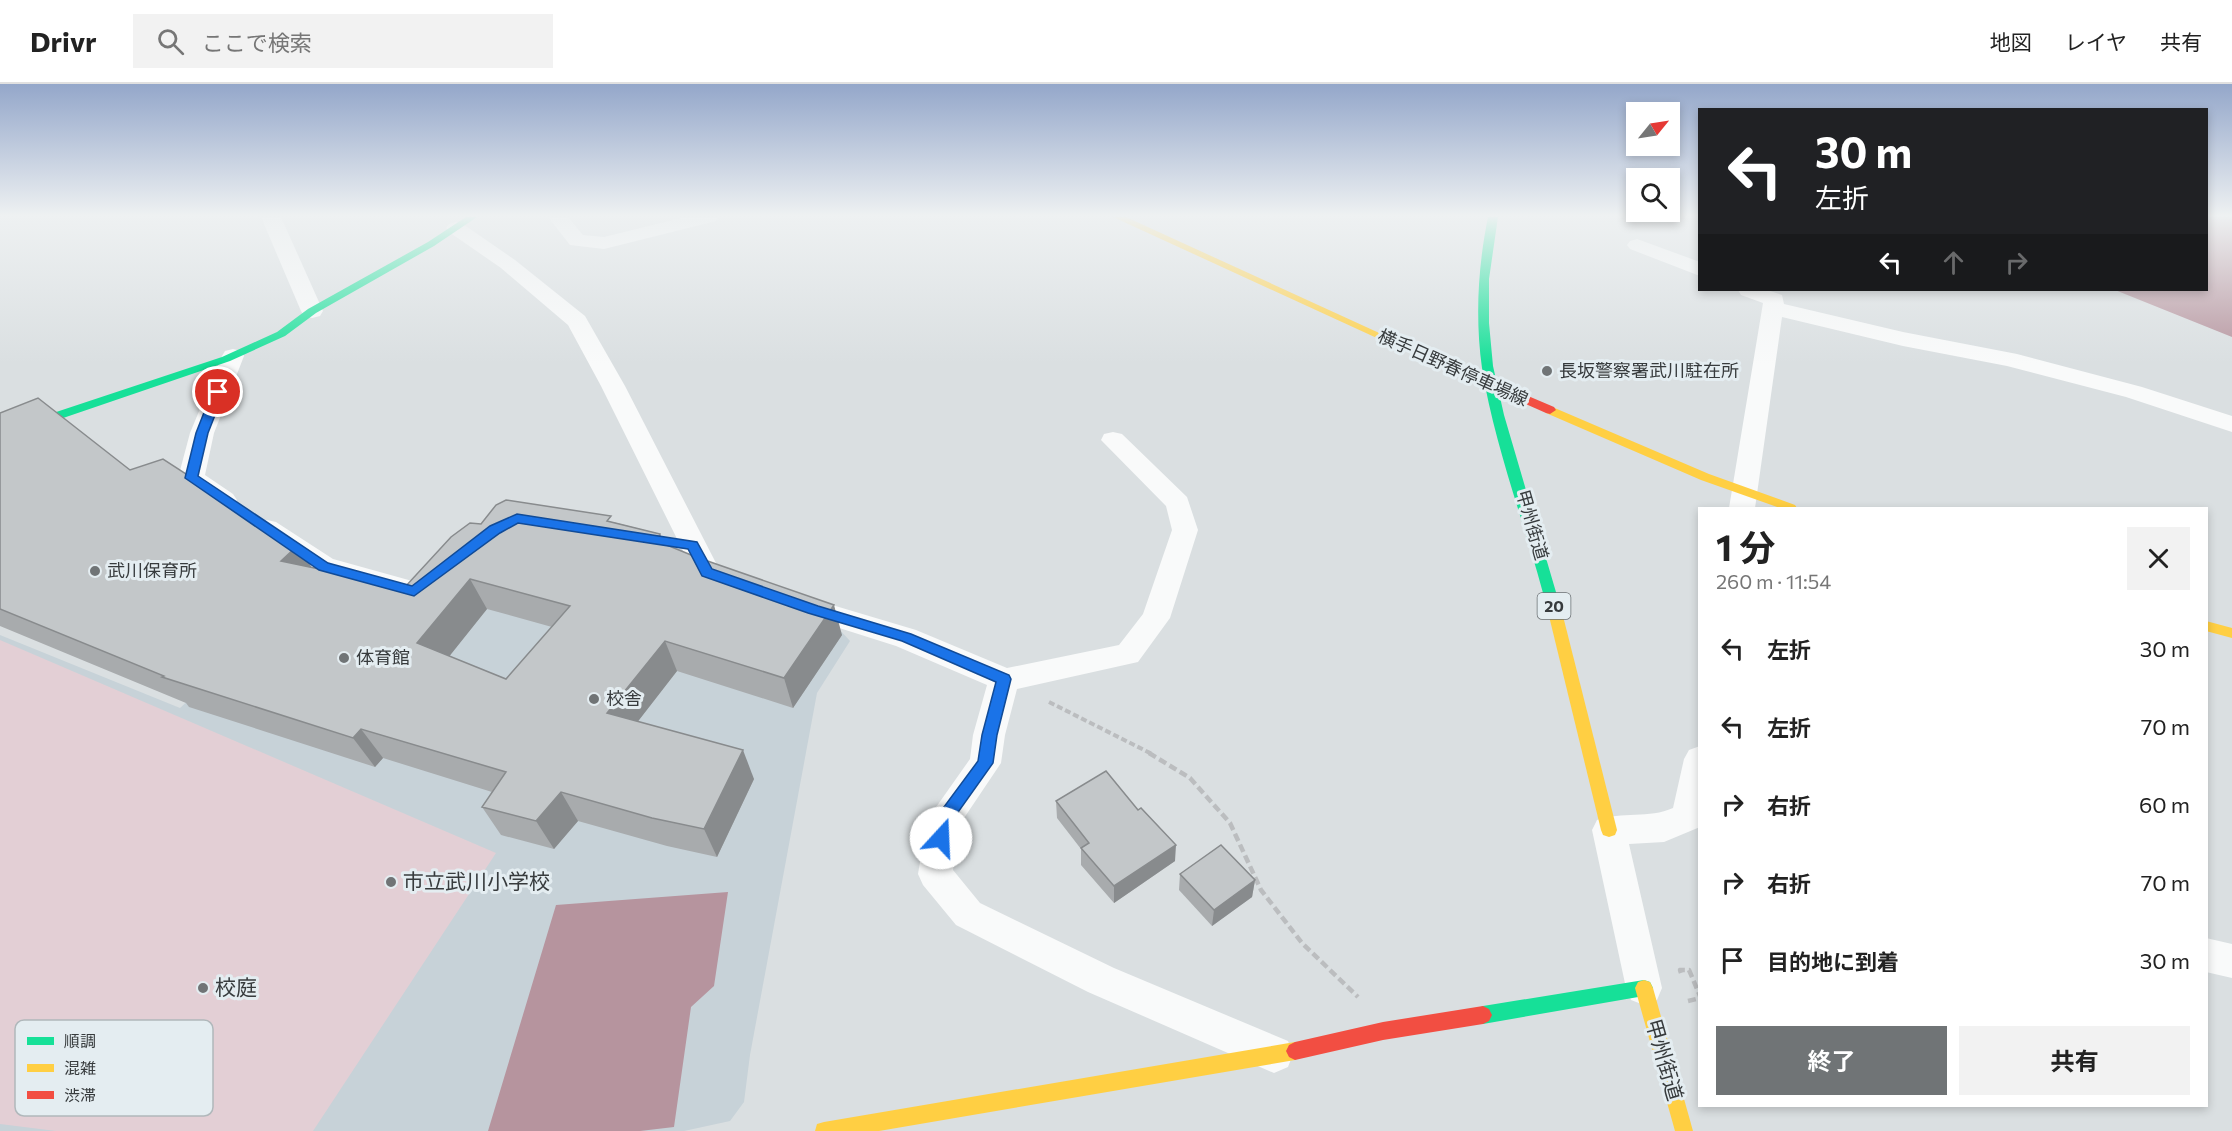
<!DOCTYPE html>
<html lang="ja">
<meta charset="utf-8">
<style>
:root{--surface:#fff;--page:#f2f2f2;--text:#222;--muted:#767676;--line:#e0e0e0;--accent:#707476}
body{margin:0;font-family:Commissioner,"Noto Sans JP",sans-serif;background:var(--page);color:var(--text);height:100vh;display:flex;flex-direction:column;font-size:22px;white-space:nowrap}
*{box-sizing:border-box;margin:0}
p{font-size:20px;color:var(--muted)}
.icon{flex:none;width:33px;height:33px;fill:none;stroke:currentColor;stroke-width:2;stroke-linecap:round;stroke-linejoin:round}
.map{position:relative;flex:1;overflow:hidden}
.panel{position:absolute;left:1698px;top:423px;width:510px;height:600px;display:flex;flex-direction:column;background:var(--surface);border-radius:0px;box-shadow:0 3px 9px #0003}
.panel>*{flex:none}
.banner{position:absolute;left:1698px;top:24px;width:510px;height:183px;border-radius:0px;box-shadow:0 3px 9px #0003;background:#202124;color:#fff;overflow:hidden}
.needle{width:39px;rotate:60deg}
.buttons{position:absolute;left:1626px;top:18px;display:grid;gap:12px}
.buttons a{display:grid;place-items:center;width:54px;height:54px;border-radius:0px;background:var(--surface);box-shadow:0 3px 9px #0003;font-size:30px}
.pin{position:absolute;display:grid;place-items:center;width:51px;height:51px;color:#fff;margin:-26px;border:3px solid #fff;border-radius:50%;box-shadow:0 2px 6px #0007}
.me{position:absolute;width:66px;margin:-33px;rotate:20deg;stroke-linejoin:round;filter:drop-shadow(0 0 4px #0008)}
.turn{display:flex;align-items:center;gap:21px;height:126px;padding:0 18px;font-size:27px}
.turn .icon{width:78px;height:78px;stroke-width:2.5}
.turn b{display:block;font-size:42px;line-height:51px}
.lanes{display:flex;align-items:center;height:57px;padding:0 18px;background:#0003;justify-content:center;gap:30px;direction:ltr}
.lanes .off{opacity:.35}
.round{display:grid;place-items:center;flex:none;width:63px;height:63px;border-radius:0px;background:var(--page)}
.head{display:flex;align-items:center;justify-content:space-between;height:102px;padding:0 18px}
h1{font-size:36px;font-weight:700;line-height:45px}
.primary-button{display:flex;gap:12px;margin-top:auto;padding:12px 18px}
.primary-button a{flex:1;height:69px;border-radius:0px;background:var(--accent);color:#fff;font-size:24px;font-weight:700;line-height:69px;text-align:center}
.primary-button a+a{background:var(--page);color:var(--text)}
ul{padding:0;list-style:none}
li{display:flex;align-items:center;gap:18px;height:78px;padding:0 18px}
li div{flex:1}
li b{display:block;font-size:22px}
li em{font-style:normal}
header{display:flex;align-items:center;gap:36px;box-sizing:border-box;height:84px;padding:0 30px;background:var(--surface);border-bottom:2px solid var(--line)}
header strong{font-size:28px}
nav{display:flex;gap:33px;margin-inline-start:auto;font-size:21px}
.search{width:420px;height:54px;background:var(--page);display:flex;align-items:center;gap:15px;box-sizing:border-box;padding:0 21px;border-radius:0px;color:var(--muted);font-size:22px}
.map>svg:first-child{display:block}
.built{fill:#c7d2d8}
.green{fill:#e3cfd5}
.water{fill:#b6949e}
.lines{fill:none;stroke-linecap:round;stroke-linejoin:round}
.path-far1{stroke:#bbbdbf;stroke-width:4;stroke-dasharray:6 3;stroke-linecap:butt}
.path{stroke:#bbbdbf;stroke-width:4.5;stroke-dasharray:8 4;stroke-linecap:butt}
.street{fill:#f9fafa;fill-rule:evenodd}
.fast{fill:#16e098;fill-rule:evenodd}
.slow{fill:#ffcf43;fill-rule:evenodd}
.jam{fill:#f24e42;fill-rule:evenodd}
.wall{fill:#a8abad;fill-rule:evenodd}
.shaded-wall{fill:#888b8d}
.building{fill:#c3c7c9;stroke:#888b8d;stroke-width:1.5;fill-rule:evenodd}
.route{fill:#1a73e8;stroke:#114b97;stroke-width:1.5}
.poi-dot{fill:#707476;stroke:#e4edf1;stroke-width:2}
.labels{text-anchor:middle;stroke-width:6;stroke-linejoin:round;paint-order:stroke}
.shield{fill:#e4edf1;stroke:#6b7073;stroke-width:1.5}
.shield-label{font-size:16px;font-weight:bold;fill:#373b3d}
.street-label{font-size:18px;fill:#373b3d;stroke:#e4edf1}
.poi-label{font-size:18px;fill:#373b3d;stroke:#e4edf1;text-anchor:start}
.near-poi-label{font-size:21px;fill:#373b3d;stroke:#e4edf1;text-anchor:start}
.near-street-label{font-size:21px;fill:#373b3d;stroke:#e4edf1}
.key{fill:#e4edf1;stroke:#b0b8bb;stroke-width:1.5}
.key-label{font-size:16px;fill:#373b3d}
</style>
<header>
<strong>Drivr</strong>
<div class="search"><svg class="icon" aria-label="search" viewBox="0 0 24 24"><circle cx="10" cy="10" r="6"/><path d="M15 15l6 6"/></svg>ここで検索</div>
<nav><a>地図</a><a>レイヤ</a><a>共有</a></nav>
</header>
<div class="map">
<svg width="2232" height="1047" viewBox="0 0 2232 1047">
<rect width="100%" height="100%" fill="#dadfe1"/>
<!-- built -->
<polygon class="built" points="519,440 684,466 839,545 850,557 817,609 750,971 744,1018 730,1037 684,1047 0,1047 0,551 180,624 321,495 405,523"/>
<!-- green -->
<polygon class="green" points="0,556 496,769 313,1047 56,1047 0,1040"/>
<!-- water -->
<g class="water">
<polygon points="2207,133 2232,133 2232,253 2115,206 2206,206"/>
<polygon points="728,808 714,902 691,923 674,1043 640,1047 488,1047 556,821"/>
</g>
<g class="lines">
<!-- path-far1 -->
<polyline class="path-far1" points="1049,618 1152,670"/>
<!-- path -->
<g class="path">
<polyline points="1149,669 1190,694 1230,739 1261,806 1302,859 1358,913"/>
<polyline points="1681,889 1680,886 1689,886 1700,912"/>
<polyline points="1688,917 1700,914"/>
</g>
<!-- street -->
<g class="street">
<polygon points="261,133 281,133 323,227 320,232 312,234 304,232 301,227"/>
<polygon points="548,133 568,133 583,151 604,153 685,133 719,133 716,137 604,165 570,161"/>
<polygon points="456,138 463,140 515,176 585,232 625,302 717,481 737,489 741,496 737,503 727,506 697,495 601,302 568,241 501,184 449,148 446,144 449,140"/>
<polygon points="1637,155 1700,178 1700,192 1630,165 1627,161 1630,157"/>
<polygon points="1738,206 1767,206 1782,211 1784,220 1903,248 2017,270 2142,303 2232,332 2232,348 2126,313 2007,282 1903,262 1782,233 1755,424 1729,424 1763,219 1741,211"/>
<path d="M233,265L241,267L244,272L214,349L205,391L233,410L237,416L233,422C232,423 225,425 223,425C213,424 184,403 178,394L190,349L222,272L225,267Z"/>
<polygon points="1113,348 1122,350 1187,413 1198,446 1170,534 1138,578 1017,605 1005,651 1001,679 960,740 953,786 980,819 1114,884 1288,957 1293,970 1288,983 1274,989 1088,908 956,841 923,801 918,790 927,736 970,675 973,651 987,601 896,562 792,529 788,522 792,515 802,512 916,546 1007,584 1119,561 1143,530 1172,446 1166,422 1101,356 1104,350"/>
<polygon points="267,436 276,438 333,475 423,500 427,507 423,514 413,517 314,489 258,452 254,445 258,438"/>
<path d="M1700,662V743L1664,758L1629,760L1662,904L1657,916L1644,921L1631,916L1626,904L1592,746L1597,736C1622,727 1649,735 1673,724L1684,675L1689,666Z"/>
<polygon points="2206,854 2232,860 2232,894 2206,888"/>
</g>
<!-- fast -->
<g class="fast">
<polygon points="466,133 477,133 434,162 316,229 285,252 230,277 28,346 0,358 0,349 20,340 222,273 277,248 308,225 428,158"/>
<path d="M1488,133H1498L1489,195V239L1493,282L1504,331L1563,532L1556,537L1549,532C1529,450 1495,366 1482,284C1475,234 1478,182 1488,133Z"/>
<polygon points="1644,896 1650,898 1653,904 1650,910 1644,912 1483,940 1477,937 1474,931 1477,925 1483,922"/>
</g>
<!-- slow -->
<g class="slow">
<polygon points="1113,133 1126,133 1388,253 1383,256 1379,255"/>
<polygon points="1550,322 1709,390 1795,421 1797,424 1780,424 1701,396 1546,329 1544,326"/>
<polygon points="1556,527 1563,532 1617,746 1615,751 1609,753 1603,751 1601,746 1549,532"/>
<polygon points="2206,537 2232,544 2232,554 2206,547"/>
<polygon points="1644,896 1650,898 1653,904 1693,1047 1675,1047 1635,904 1638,898"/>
<polygon points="1295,958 1301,961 1304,967 1301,973 1295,976 879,1047 815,1047 817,1040 824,1038"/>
</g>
<!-- jam -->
<g class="jam">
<polygon points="1383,250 1554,323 1556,326 1550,330 1546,329 1379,255 1378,253"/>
<polygon points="1483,922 1489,925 1492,931 1489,937 1483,940 1383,956 1295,976 1289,973 1286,967 1289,961 1295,958 1383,938"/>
</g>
</g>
<!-- wall -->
<g class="wall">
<path d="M0,329L130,386L311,483L405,503L481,440L613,438L660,450L664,460L842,551L793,624L677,587L638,637L754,695L717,773L667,762L578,737L554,765L501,751L482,723L492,708L383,674L375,683L189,623L186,619L0,542ZM487,525L552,543L506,595L449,572Z"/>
<polygon points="1056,717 1175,777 1114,819 1081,781 1081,765 1057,734"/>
<polygon points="1180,790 1255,796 1252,813 1212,842 1179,806"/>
</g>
<!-- shaded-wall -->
<g class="shaded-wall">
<polygon points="660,450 672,480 657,457"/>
<polygon points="297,462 318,492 281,477"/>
<polygon points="470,495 487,525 436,589 417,559"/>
<polygon points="834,521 842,551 793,624 784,594"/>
<polygon points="665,557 677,587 622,658 607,629"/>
<polygon points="361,645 383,674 375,683 353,654"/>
<polygon points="743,666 754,695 717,773 704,745"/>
<polygon points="561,708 578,737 554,765 536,737"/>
<polygon points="1176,761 1175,777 1114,819 1114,802"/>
<polygon points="1255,796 1252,813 1212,842 1214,826"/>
</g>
<!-- building -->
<g class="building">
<path d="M38,314L130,386L163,375L297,462L281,477L405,503L451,453L470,439L481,440L496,421L506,416L611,432L607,437L660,450L657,457L696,473L834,521L784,594L665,557L607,629L743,666L704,745L652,734L561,708L536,737L482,723L506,688L361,645L353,654L162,593L164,592L0,525V329ZM470,495L570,522L506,595L417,559Z"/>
<polygon points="1106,687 1138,726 1141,724 1176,761 1114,802 1081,764 1089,759 1056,717"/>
<polygon points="1221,761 1255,796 1214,826 1180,790"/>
</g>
<!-- sky -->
<linearGradient id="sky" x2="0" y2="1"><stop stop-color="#94a7ca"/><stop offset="0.47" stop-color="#eef1f2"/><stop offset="1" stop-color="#eef1f2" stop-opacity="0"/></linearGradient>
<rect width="2232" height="280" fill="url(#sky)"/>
<!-- route -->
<polygon class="route" points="218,305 224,308 208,349 198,392 328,479 412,502 490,442 517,430 697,458 712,485 818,522 911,550 1009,591 1011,595 997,651 993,679 951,738 947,759 941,761 935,759 933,754 938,731 978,677 982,651 996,598 902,557 808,529 702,492 688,465 518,439 500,449 414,512 319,486 185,394 196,349 212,308"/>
<!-- markers -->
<g class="poi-dot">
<circle cx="1547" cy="287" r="6"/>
<circle cx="95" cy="487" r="6"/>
<circle cx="344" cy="574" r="6"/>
<circle cx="594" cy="615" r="6"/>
<circle cx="391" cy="798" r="6"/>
<circle cx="203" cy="904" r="6"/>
</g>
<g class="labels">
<!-- shield labels -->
<rect class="shield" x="1537.5" y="509" width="33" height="26" rx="4.5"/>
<g class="shield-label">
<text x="1554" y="528">20</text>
</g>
<!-- street labels -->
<g class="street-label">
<text transform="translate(1453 284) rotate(24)" y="6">横手日野春停車場線</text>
<text transform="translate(1532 441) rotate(74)" y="6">甲州街道</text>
</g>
<!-- poi labels -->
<g class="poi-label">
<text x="1559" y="293">長坂警察署武川駐在所</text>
<text x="107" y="493">武川保育所</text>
<text x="356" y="580">体育館</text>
<text x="606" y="621">校舎</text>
</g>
<!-- near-poi labels -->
<g class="near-poi-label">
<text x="403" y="805">市立武川小学校</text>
<text x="215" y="911">校庭</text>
</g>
<!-- near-street labels -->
<g class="near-street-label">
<text transform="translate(1664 976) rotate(74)" y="7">甲州街道</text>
</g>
</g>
<!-- legend -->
<rect x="15" y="936" width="198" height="96" rx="9" class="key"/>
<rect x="27" y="953" width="27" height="8" fill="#16e098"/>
<rect x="27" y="980" width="27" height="8" fill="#ffcf43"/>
<rect x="27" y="1007" width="27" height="8" fill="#f24e42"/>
<g class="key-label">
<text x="64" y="963">順調</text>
<text x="64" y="990">混雑</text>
<text x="64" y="1017">渋滞</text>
</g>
</svg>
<div class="buttons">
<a><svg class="needle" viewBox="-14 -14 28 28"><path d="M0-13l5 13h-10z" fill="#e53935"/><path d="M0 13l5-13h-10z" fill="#767676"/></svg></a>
<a><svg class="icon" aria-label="search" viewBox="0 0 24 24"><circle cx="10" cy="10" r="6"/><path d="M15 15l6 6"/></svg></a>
</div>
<div class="pin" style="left:218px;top:308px;background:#d93025"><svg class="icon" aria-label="arrive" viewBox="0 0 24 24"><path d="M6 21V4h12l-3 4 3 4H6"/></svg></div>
<svg class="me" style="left:941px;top:754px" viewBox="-20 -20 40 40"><circle r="19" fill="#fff"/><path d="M0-13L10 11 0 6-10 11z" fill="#1a73e8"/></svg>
<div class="banner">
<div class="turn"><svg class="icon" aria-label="left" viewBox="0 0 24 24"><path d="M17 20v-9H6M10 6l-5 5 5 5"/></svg><div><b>30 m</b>左折</div></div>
<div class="lanes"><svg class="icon" aria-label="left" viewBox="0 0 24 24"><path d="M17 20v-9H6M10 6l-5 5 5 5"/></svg><svg class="icon off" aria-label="ahead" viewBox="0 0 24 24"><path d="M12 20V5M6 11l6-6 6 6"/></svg><svg class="icon off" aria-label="right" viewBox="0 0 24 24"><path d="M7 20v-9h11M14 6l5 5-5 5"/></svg></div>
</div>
<section class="panel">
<div class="head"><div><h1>1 分</h1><p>260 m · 11:54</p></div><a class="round"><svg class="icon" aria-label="close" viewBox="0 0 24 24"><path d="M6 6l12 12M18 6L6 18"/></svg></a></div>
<ul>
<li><svg class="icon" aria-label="left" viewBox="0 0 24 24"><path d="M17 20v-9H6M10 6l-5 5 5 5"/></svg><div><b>左折</b></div><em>30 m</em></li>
<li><svg class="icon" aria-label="left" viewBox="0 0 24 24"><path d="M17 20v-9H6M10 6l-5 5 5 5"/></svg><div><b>左折</b></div><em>70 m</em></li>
<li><svg class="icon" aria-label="right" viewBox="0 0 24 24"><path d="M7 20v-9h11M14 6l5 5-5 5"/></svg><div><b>右折</b></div><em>60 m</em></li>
<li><svg class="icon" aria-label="right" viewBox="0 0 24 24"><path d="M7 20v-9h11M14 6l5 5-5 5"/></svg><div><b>右折</b></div><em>70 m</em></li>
<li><svg class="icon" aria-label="arrive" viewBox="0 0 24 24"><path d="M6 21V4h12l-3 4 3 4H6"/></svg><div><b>目的地に到着</b></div><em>30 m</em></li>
</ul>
<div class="primary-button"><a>終了</a><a>共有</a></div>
</section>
</div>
